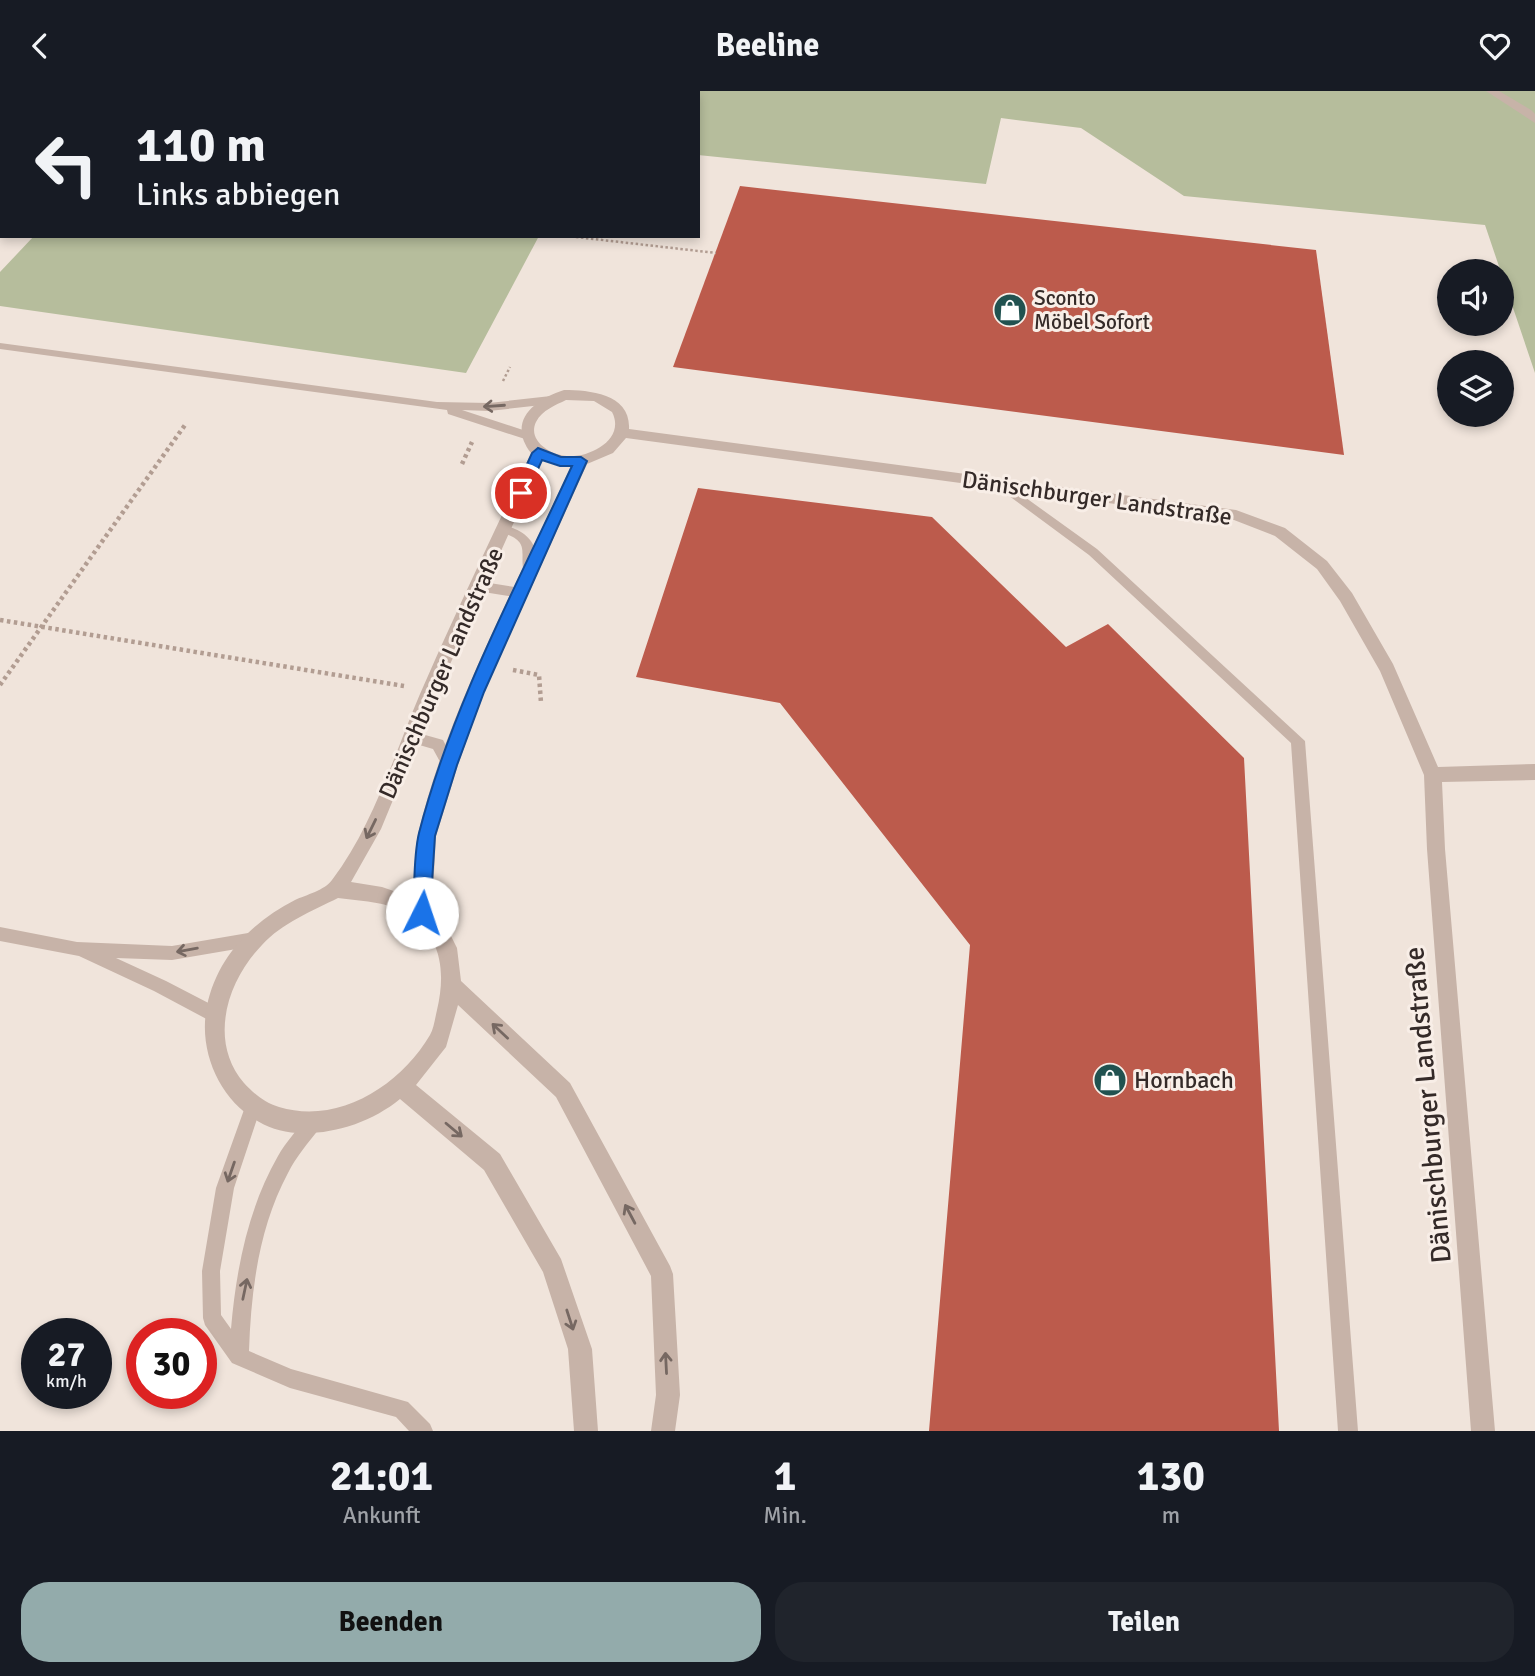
<!DOCTYPE html>
<html lang="de">
<meta charset="utf-8">
<style>
:root{--surface:#171b24;--page:#20242c;--text:#f1f3f6;--muted:#9ea1a6;--accent:#93abab}
body{margin:0;font-family:Signika,sans-serif;background:var(--page);color:var(--text);height:100vh;display:flex;flex-direction:column;font-size:26px;white-space:nowrap}
*{box-sizing:border-box;margin:0}
p{font-size:23px;color:var(--muted)}
.icon{flex:none;width:38px;height:38px;fill:none;stroke:currentColor;stroke-width:2;stroke-linecap:round;stroke-linejoin:round}
.map{position:relative;height:1340px;overflow:hidden}
.panel{display:flex;flex-direction:column;background:var(--surface);flex:1}
.panel>*{flex:none}
.top-card{position:absolute;left:0px;top:0px;width:700px;height:147px;box-shadow:0 4px 10px #0003;background:#171b24;color:var(--text);overflow:hidden}
.tools{position:absolute;left:1437px;top:168px;display:grid;gap:14px}
.tools a{display:grid;place-items:center;width:77px;height:77px;border-radius:50%;background:var(--surface);box-shadow:0 4px 10px #0003;font-size:35px}
.speed{position:absolute;left:21px;top:1227px;display:flex;gap:14px;font-size:35px;font-weight:700;text-align:center}
.speed>*{display:grid;place-content:center;width:91px;height:91px;border-radius:50%;background:var(--surface);box-shadow:0 4px 10px #0003;line-height:1}
.speed small{font-size:18px;font-weight:400}
.speed .limit{border:10px solid #d22;background:#fff;color:#111}
.pin{position:absolute;display:grid;place-items:center;width:60px;height:60px;color:#fff;margin:-30px;border:4px solid #fff;border-radius:50%;box-shadow:0 2px 7px #0007}
.me{position:absolute;width:77px;margin:-38px;rotate:4deg;stroke-linejoin:round;filter:drop-shadow(0 0 5px #0008)}
.turn{display:flex;align-items:center;gap:24px;height:147px;padding:0 21px;font-size:32px}
.turn .icon{width:91px;height:91px;stroke-width:2.5}
.turn b{display:block;font-size:49px;line-height:60px}
.eta{display:flex;justify-content:space-evenly;align-items:center;height:119px;text-align:center}
.eta b{font-size:42px;font-weight:700;line-height:49px}
.cta{display:flex;gap:14px;margin-top:auto;padding:14px 21px}
.cta a{flex:1;height:80px;border-radius:28px;background:var(--accent);color:#111;font-size:28px;font-weight:700;line-height:80px;text-align:center}
.cta a+a{background:var(--page);color:var(--text)}
header{display:flex;justify-content:space-between;align-items:center;height:91px;padding:0 21px;background:var(--surface);font-size:32px;font-weight:700}
.map>svg:first-child{display:block}
.green{fill:#b6bd9c}
.building{fill:#bc5b4c}
.lines{fill:none;stroke-linecap:round;stroke-linejoin:round}
.path-far1{stroke:#b29d92;stroke-width:2.5;stroke-dasharray:2.5 2.5;stroke-linecap:butt}
.path{stroke:#b29d92;stroke-width:4.5;stroke-dasharray:3.5 3.5;stroke-linecap:butt}
.lane{fill:#c7b3a8;fill-rule:evenodd}
.street{fill:#c7b3a8;fill-rule:evenodd}
.oneway{stroke:#766862}
.route{fill:#1a73e8;stroke:#114b97;stroke-width:2}
.labels{text-anchor:middle;stroke-width:6;stroke-linejoin:round;paint-order:stroke}
.far-poi-label{font-size:21px;fill:#342a28;stroke:#f8eee7;text-anchor:start}
.street-label{font-size:24px;fill:#342a28;stroke:#f8eee7}
.poi-label{font-size:24px;fill:#342a28;stroke:#f8eee7;text-anchor:start}
.near-street-label{font-size:28px;fill:#342a28;stroke:#f8eee7}
</style>
<header><svg class="icon" aria-label="back" viewBox="0 0 24 24"><path d="M15 5l-7 7 7 7"/></svg>Beeline<svg class="icon" aria-label="heart" viewBox="0 0 24 24"><path d="M12 20l-8-8c-3-5 5-10 8-4 3-6 11-1 8 4z"/></svg></header>
<div class="map">
<svg width="1535" height="1340" viewBox="0 0 1535 1340">
<rect width="100%" height="100%" fill="#f0e4db"/>
<!-- green -->
<g class="green">
<polygon points="175,0 1535,0 1535,282 1485,134 1184,105 1081,37 1001,27 986,93 698,64 698,2 173,2"/>
<polygon points="34,145 539,145 466,282 0,215 0,181"/>
</g>
<!-- building -->
<g class="building">
<polygon points="740,95 1316,159 1344,364 673,276"/>
<polygon points="698,397 932,426 1066,556 1108,533 1244,667 1279,1340 929,1340 970,854 780,612 636,586"/>
</g>
<g class="lines">
<!-- path-far1 -->
<g class="path-far1">
<polyline points="576,146 716,162"/>
<polyline points="503,290 510,276"/>
</g>
<!-- path -->
<g class="path">
<polyline points="462,373 472,351"/>
<polyline points="0,529 404,595"/>
<polyline points="513,579 539,584 541,612"/>
<polyline points="0,594 185,334"/>
</g>
<!-- lane -->
<g class="lane">
<polygon points="0,252 437,311 489,312 551,305 557,309 551,313 489,320 462,319 529,341 529,347 525,348 448,323 447,319 0,258"/>
<polygon points="1001,389 1097,458 1305,650 1358,1340 1338,1340 1291,652 1089,464 997,396 997,390"/>
<path d="M504,434C531,441 543,458 533,486H525C517,462 534,451 500,441L498,438Z"/>
<polygon points="477,490 521,497 527,502 521,507 477,500 471,495"/>
<polygon points="411,640 443,649 456,674 454,678 449,680 444,678 433,658 406,650 404,646 406,642"/>
<polygon points="0,836 77,851 172,855 254,841 259,843 262,848 259,853 254,855 172,869 116,867 166,890 220,918 222,924 220,930 214,932 154,900 79,865 0,850"/>
<path d="M253,1008L259,1010L261,1016L234,1097L220,1180L221,1224L231,1238C236,1179 248,1117 278,1065C286,1051 297,1039 307,1026L313,1024L319,1026L321,1032L319,1038C308,1052 296,1066 288,1082C259,1136 251,1199 249,1260L291,1278L408,1311L430,1333L433,1340H409L396,1326L290,1297L232,1272L205,1234L203,1227L202,1180L216,1097L245,1016L247,1010Z"/>
</g>
<!-- street -->
<g class="street">
<polygon points="1486,0 1499,0 1531,19 1535,23 1535,32"/>
<path d="M564,299C590,299 631,303 629,338L1236,419L1285,437L1327,470L1352,502L1393,573L1438,676L1535,673V689L1442,691L1445,758L1495,1340H1471L1427,758L1424,684L1380,580L1340,510L1317,478L1275,445L1234,429L626,347L613,362L587,373L484,601L458,674L436,745L432,819L448,839L457,857L461,890L570,992L670,1175L673,1183L680,1304L675,1340H651L656,1304L651,1185L556,1006L458,914L446,956L416,994L500,1063L561,1168L592,1258L598,1340H574L568,1258L543,1181L484,1079L400,1008C372,1031 333,1044 297,1042C235,1038 195,973 207,915C217,866 252,831 295,809C306,804 325,799 332,789C373,735 394,664 420,603C455,522 494,442 531,362C507,331 533,309 564,299ZM566,309L594,310L612,321C626,348 590,367 567,365C551,364 527,350 536,331C542,319 556,314 566,309ZM542,369L571,375C519,490 447,620 418,743C414,763 415,786 414,807L382,796L351,791L381,738L438,600ZM338,807C360,810 385,810 405,822C442,843 446,881 437,919C435,927 434,937 430,944C400,995 338,1034 279,1016C265,1012 253,1002 244,992C208,950 227,890 262,854C282,832 312,820 338,807Z"/>
</g>
</g>
<!-- one-way arrows -->
<defs><path id="oneway-shaft" d="M-6 0H5M1.5-3L5.5 0L1.5 3" fill="none" stroke-width="1.6" stroke-linecap="round" stroke-linejoin="round" transform="scale(1.75)"/></defs>
<g class="oneway">
<use href="#oneway-shaft" transform="translate(494 315) rotate(176)"/>
<use href="#oneway-shaft" transform="translate(371 738) rotate(116)"/>
<use href="#oneway-shaft" transform="translate(187 859) rotate(170)"/>
<use href="#oneway-shaft" transform="translate(500 940) rotate(-137)"/>
<use href="#oneway-shaft" transform="translate(454 1039) rotate(40)"/>
<use href="#oneway-shaft" transform="translate(231 1081) rotate(109)"/>
<use href="#oneway-shaft" transform="translate(630 1123) rotate(-118)"/>
<use href="#oneway-shaft" transform="translate(245 1198) rotate(-78)"/>
<use href="#oneway-shaft" transform="translate(570 1229) rotate(72)"/>
<use href="#oneway-shaft" transform="translate(666 1272) rotate(-93)"/>
</g>
<!-- route -->
<path class="route" d="M538,357L561,366H581L587,370L484,601L457,674L435,745L430,822L428,828L422,830L416,828L413,822C415,796 413,767 419,742C452,614 517,494 572,375H560L542,369L526,405H516L514,402L532,362Z"/>
<!-- icons -->
<defs>
<symbol id="shop-disc" viewBox="-11 -11 22 22"><circle r="9.5" fill="#215250" stroke="#f8eee7"/><path d="M-5-2.5h2.3a2.7 3.5 0 0 1 5.4 0H5L5.5 6h-11ZM-1.5-2.5h3a1.5 2.3 0 0 0-3 0Z" fill="#fff"/></symbol>
</defs>
<g fill-rule="evenodd">
<use href="#shop-disc" x="991" y="200" width="38" height="38"/>
<use href="#shop-disc" x="1091" y="970" width="38" height="38"/>
</g>
<g class="labels">
<!-- far-poi labels -->
<g class="far-poi-label">
<text x="1034" y="214">Sconto<tspan x="1034" dy="24">Möbel Sofort</tspan></text>
</g>
<!-- street labels -->
<g class="street-label">
<text transform="translate(1097 407) rotate(8)" y="8">Dänischburger Landstraße</text>
<text transform="translate(441 582) rotate(-66)" y="8">Dänischburger Landstraße</text>
</g>
<!-- poi labels -->
<g class="poi-label">
<text x="1134" y="997">Hornbach</text>
</g>
<!-- near-street labels -->
<g class="near-street-label">
<text transform="translate(1427 1014) rotate(-95)" y="10">Dänischburger Landstraße</text>
</g>
</g>
</svg>
<div class="tools">
<a><svg class="icon" aria-label="sound" viewBox="0 0 24 24"><path d="M4 9h4l5-4v14l-5-4H4zM17 9q2 3 0 6"/></svg></a>
<a><svg class="icon" aria-label="layers" viewBox="0 0 24 24"><path d="M12 4l9 5-9 5-9-5zM3 14l9 5 9-5"/></svg></a>
</div>
<div class="speed"><div>27<small>km/h</small></div><div class="limit">30</div></div>
<div class="pin" style="left:521px;top:402px;background:#d93025"><svg class="icon" aria-label="arrive" viewBox="0 0 24 24"><path d="M6 21V4h12l-3 4 3 4H6"/></svg></div>
<svg class="me" style="left:422px;top:822px" viewBox="-20 -20 40 40"><circle r="19" fill="#fff"/><path d="M0-13L10 11 0 6-10 11z" fill="#1a73e8"/></svg>
<div class="top-card">
<div class="turn"><svg class="icon" aria-label="left" viewBox="0 0 24 24"><path d="M17 20v-9H6M10 6l-5 5 5 5"/></svg><div><b>110 m</b>Links abbiegen</div></div>
</div>
</div>
<section class="panel">
<div class="eta">
<div><b>21:01</b><p>Ankunft</p></div>
<div><b>1</b><p>Min.</p></div>
<div><b>130</b><p>m</p></div>
</div>
<div class="cta"><a>Beenden</a><a>Teilen</a></div>
</section>
